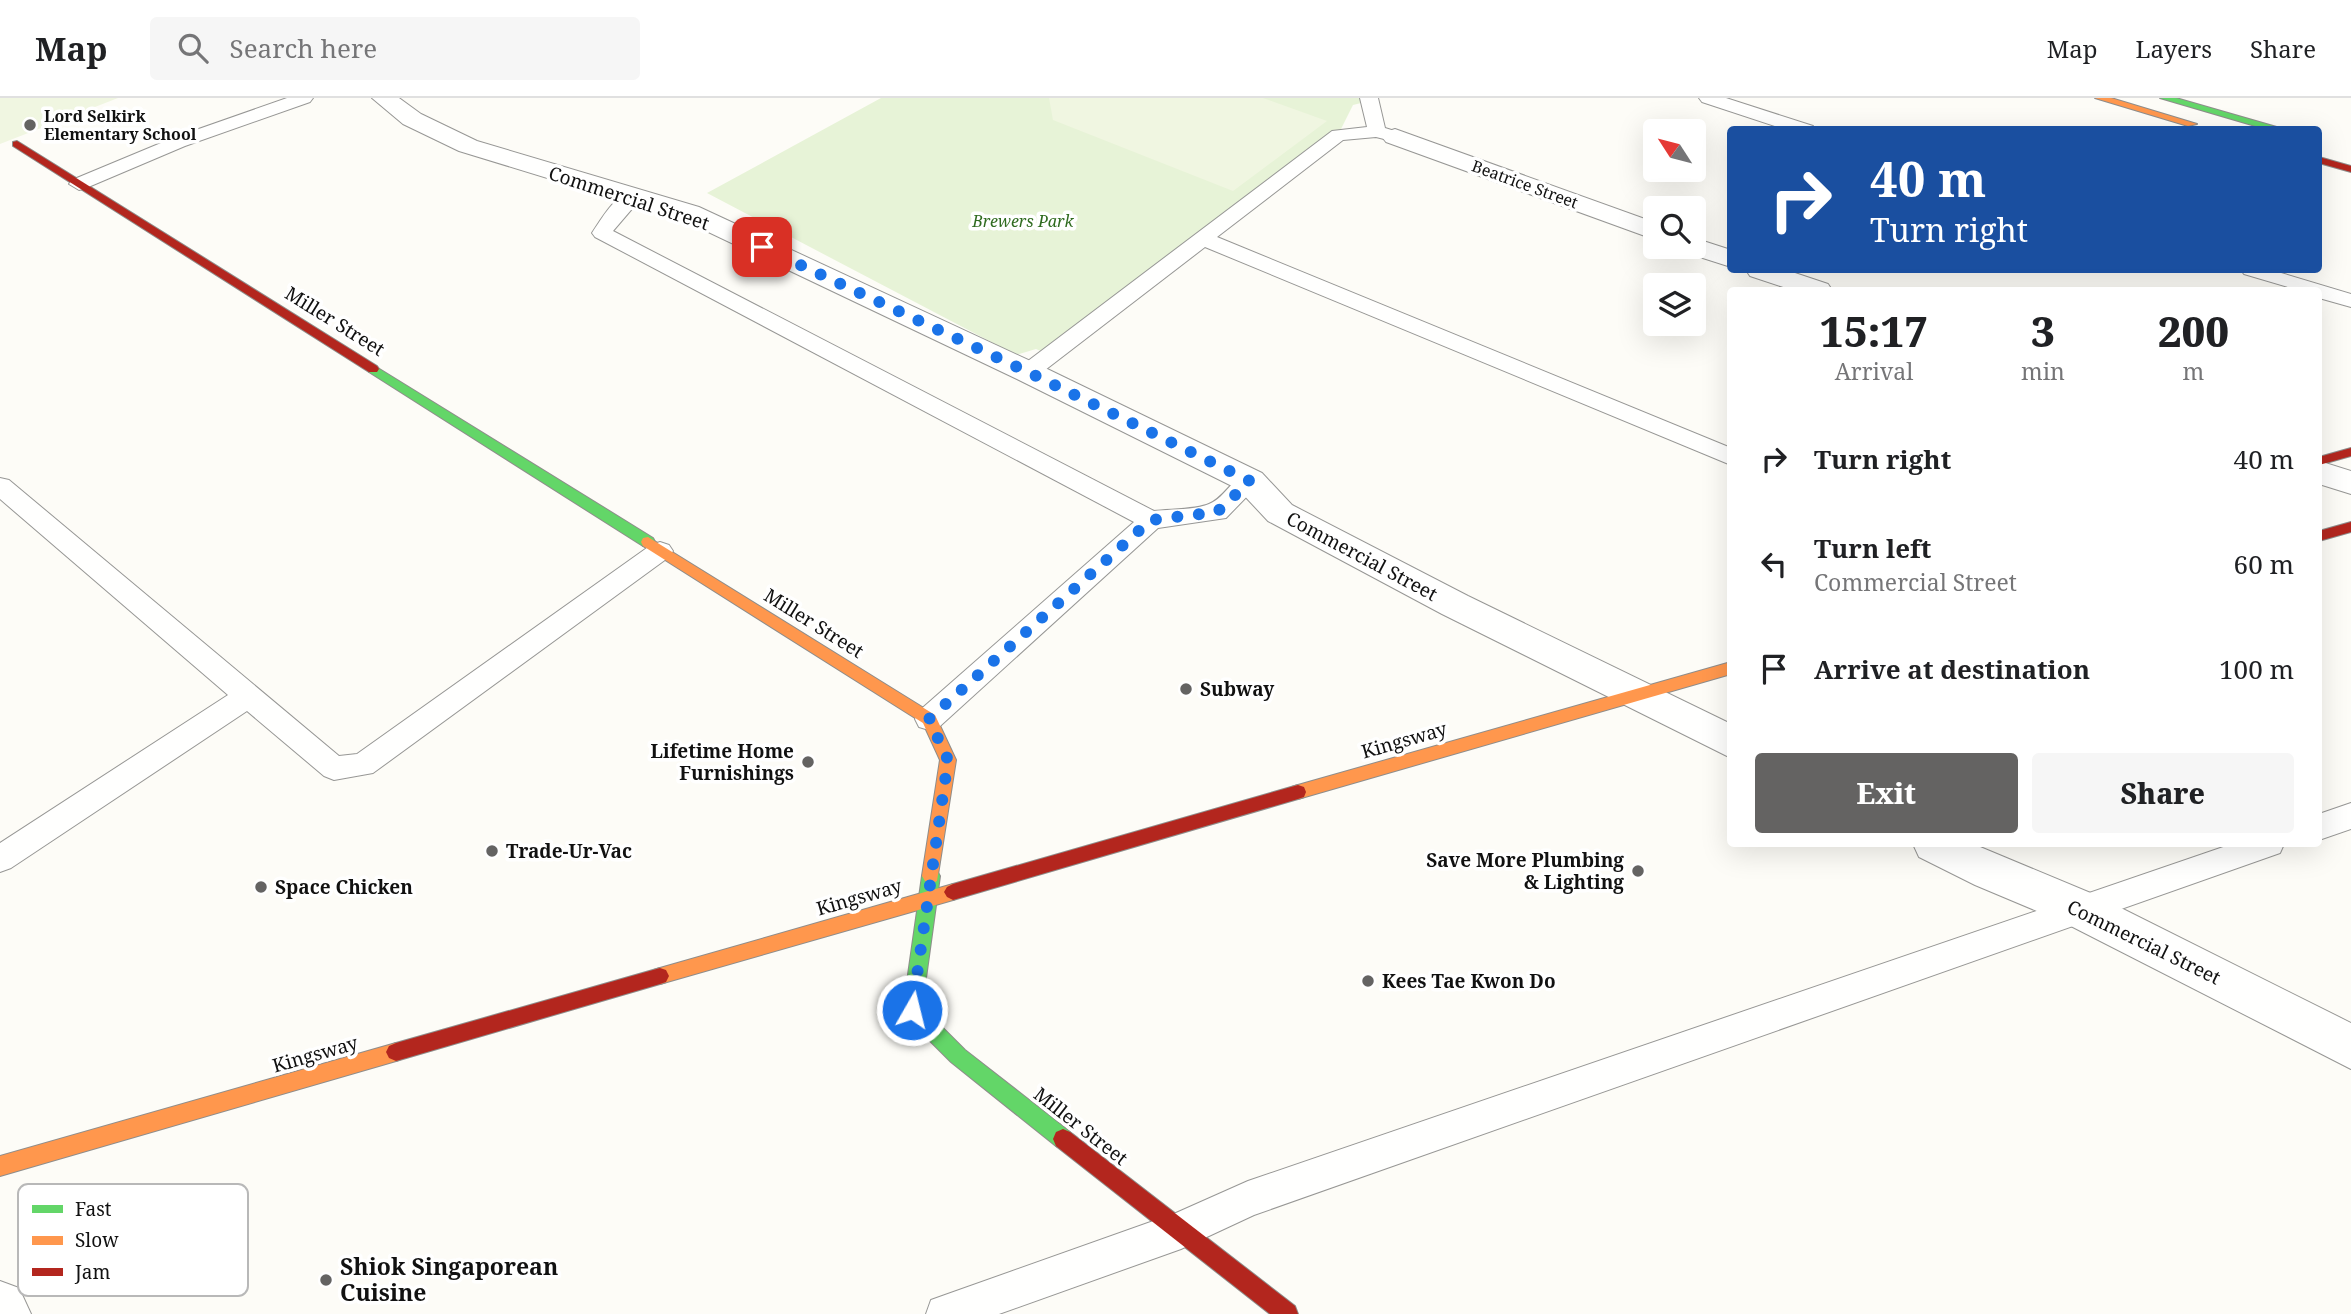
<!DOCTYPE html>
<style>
:root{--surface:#fff;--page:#f6f6f6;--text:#202124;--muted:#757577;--line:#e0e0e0;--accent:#646362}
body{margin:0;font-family:"Noto Serif",serif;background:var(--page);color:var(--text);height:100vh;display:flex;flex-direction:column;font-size:26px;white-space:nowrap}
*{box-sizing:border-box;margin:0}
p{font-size:23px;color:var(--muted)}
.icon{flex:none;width:38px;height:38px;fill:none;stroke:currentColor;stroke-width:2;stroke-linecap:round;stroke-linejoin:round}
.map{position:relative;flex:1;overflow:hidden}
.sheet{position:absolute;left:1727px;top:189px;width:595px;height:560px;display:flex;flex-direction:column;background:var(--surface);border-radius:7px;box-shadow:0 7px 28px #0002}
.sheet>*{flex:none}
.guide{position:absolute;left:1727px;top:28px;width:595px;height:147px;border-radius:7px;box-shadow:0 7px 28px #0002;background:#1a4fa0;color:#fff;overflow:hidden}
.needle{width:46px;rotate:306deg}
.controls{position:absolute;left:1643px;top:21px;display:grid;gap:14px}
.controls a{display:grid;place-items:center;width:63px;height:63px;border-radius:7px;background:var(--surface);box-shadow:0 7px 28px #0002;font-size:35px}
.pin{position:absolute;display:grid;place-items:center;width:60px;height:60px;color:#fff;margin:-30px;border-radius:14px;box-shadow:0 4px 10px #0006}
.me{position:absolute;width:77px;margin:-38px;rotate:8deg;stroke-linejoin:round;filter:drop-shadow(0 0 5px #0008)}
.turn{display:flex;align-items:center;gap:24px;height:147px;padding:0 28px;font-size:32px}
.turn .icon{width:91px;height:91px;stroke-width:2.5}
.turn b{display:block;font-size:49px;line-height:60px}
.eta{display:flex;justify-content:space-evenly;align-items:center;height:119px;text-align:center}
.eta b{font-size:42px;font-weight:800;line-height:49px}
.button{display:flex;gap:14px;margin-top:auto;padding:14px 28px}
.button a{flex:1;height:80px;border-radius:7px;background:var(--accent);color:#fff;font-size:28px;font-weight:800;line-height:80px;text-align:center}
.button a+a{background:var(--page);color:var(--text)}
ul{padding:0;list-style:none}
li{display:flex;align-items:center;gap:21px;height:105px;padding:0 28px}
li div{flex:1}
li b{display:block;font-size:26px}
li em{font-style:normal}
header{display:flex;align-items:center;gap:42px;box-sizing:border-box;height:98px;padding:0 35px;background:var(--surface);border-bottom:2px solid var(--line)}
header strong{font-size:33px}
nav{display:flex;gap:38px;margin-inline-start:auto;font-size:24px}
.search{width:490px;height:63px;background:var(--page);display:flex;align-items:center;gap:18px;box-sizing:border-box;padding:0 24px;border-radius:7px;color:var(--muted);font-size:26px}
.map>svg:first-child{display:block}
.green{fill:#e7f3d7}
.pitch{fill:#f0f6e1}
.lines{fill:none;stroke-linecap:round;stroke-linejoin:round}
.lane-casing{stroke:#979795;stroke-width:2}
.street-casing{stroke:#979795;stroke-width:2}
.fast-casing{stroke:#8e8d8b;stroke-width:2}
.slow-casing{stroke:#8e8d8b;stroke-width:2}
.jam-casing{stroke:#8e8d8b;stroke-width:2}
.lane{fill:#fffffe;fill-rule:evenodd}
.street{fill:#fffffe;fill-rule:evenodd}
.fast{fill:#63d668;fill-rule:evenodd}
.slow{fill:#ff974d;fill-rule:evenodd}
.jam{fill:#b3261e;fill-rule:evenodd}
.route{stroke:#1a73e8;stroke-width:12;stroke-dasharray:0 21.6}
.poi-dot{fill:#646362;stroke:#fff;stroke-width:2.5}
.labels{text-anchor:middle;stroke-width:7;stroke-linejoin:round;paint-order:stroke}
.far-poi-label{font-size:16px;font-weight:bold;fill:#111;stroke:#fff;text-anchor:start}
.far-street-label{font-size:16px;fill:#111;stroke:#fff}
.far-park-label{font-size:16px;font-style:italic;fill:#2f6b1f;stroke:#fff}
.street-label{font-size:19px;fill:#111;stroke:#fff}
.poi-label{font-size:19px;font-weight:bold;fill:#111;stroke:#fff;text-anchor:start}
.near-poi-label{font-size:23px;font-weight:bold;fill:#111;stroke:#fff;text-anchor:start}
.key{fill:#fff;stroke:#b8b8b8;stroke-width:2}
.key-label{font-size:19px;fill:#111}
</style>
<header>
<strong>Map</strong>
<div class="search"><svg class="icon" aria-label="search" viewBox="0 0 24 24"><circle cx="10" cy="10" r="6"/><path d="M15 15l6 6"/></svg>Search here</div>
<nav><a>Map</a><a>Layers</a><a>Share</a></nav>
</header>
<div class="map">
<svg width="2351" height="1216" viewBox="0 0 2351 1216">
<rect width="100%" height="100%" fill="#fdfcf7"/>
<!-- green -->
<polygon class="green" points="881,0 1369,0 1369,3 1353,7 1338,37 1050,257 1036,251 1016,257 707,95"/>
<!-- pitch -->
<g class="pitch">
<polygon points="0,0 118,0 0,46"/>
<polygon points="1049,0 1263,0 1327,23 1233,93 1053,22"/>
</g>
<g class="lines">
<defs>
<g id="lane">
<polygon points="287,0 313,0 310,4 185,48 86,90 79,92 69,86 72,82 173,40"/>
<polygon points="1360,0 1378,0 1385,30 1398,34 1401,38 1398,42 1392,43 1376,39 1343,42 1217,139 1731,350 1731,367 1205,149 1036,279 1020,279 1017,274 1020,269 1332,33 1367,29"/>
<polygon points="1699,0 1726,0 1813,28 1816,32 1787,32 1702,4"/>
<path d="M633,92L643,98L613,133L1154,413C1169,411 1196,412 1209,406C1229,398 1234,370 1259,377L1262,383L1226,420L1158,430L939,629L929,632L919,629L915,621L919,613L1134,424L595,139L592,135C602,120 615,97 633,92Z"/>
<polygon points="2241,172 2271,172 2351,196 2351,209 2319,200 2319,192 2298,192 2244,176"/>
<polygon points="0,380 9,382 339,658 357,656 651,447 660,444 669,447 673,453 669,459 373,675 334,682 324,678 247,613 11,770 0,774 0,745 228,597 0,401"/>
<polygon points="2351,705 2351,731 2319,742 2319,716"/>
<polygon points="2232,746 2284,746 2280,755 1254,1117 1181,1151 999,1216 926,1216 931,1202 945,1197 1176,1115 1248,1083"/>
</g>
<g id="street">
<polygon points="372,0 399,0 421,16 477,43 699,109 1039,267 1262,375 1292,407 1468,498 1731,626 1731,660 1442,516 1268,423 1238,391 1017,281 681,121 459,53 403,26"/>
<polygon points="1395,31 1656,125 1656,142 1386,44 1382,39 1386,34"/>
<polygon points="1694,140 1731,152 1731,169 1684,154 1681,149 1694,149"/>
<polygon points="1746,172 1786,172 1828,186 1832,192 1792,192 1750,178"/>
<polygon points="2319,363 2351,373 2351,396 2319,386"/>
<polygon points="1913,746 1973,746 2093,796 2351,925 2351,971 2063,824 1975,787 1919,759"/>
<polygon points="0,1183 19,1190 31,1216 0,1216"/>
</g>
<g id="fast">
<polygon points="2160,0 2176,0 2287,32 2269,32"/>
<polygon points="373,267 653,440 655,444 653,448 643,448 369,274 369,268"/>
<polygon points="931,770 937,773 940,778 922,909 965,952 1070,1034 1073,1041 1070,1048 1063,1051 1056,1048 951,964 905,918 903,912 922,778 925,773"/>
</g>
<g id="slow">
<polygon points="2095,0 2111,0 2197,26 2188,28"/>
<polygon points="648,439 935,617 956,662 937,783 931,786 925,783 922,778 940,662 923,625 643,448 641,444 643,440"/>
<polygon points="1731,564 1731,576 1298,701 1292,699 1290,694 1292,689 1298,687"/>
<polygon points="953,786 959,789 962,794 959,799 953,802 660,886 654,884 651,878 654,872 660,870"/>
<polygon points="396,945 403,948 406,954 403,960 396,963 0,1078 0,1058"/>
</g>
<g id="jam">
<polygon points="17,43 377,268 379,271 377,274 369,274 13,48 13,44"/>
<polygon points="2319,59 2351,68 2351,74 2319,65"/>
<polygon points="2351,350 2351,358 2319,367 2319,359"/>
<polygon points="2351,424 2351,434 2319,443 2319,433"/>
<polygon points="1298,687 1304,689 1306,694 1304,699 1298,701 953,802 947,799 944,794 947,789 953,786"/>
<polygon points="660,870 666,872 669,878 666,884 660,886 396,963 389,960 386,954 389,948 396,945"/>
<polygon points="1063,1031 1070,1034 1295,1208 1298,1216 1270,1216 1056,1048 1053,1041 1056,1034"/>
</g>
</defs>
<!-- lane casing -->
<use href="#lane" class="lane-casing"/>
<!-- street casing -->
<use href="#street" class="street-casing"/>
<!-- fast casing -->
<use href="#fast" class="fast-casing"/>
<!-- slow casing -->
<use href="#slow" class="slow-casing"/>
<!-- jam casing -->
<use href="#jam" class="jam-casing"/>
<!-- lane -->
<use href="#lane" class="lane"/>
<!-- street -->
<use href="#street" class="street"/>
<!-- fast -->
<use href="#fast" class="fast"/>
<!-- slow -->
<use href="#slow" class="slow"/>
<!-- jam -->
<use href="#jam" class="jam"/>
</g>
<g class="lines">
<!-- route -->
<polyline class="route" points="762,149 1028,274 1250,383 1217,414 1151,422 929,621 948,662 912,912"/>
</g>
<!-- markers -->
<g class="poi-dot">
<circle cx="30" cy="27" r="7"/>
<circle cx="1186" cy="591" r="7"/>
<circle cx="808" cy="664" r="7"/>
<circle cx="492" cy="753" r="7"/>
<circle cx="1638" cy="773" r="7"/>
<circle cx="261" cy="789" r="7"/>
<circle cx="1368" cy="883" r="7"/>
<circle cx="326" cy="1182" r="7"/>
</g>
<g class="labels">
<!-- far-poi labels -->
<g class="far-poi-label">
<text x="44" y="24">Lord Selkirk<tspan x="44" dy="18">Elementary School</tspan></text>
</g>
<!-- far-street labels -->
<g class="far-street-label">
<text transform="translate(1525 86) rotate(20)" y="6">Beatrice Street</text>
</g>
<!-- far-park labels -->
<g class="far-park-label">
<text x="1023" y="129">Brewers Park</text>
</g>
<!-- street labels -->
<g class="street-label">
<text transform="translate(629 100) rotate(18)" y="7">Commercial Street</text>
<text transform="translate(335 223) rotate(32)" y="7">Miller Street</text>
<text transform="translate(1362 458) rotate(28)" y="7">Commercial Street</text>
<text transform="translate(814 525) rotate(32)" y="7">Miller Street</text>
<text transform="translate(1404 642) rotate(-16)" y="7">Kingsway</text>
<text transform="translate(859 799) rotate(-16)" y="7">Kingsway</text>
<text transform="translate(2144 844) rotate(26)" y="7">Commercial Street</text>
<text transform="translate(315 956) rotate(-16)" y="7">Kingsway</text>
<text transform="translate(1081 1028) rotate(38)" y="7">Miller Street</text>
</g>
<!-- poi labels -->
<g class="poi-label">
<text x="1200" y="598">Subway</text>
<text x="794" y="660" text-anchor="end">Lifetime Home<tspan x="794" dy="22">Furnishings</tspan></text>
<text x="506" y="760">Trade-Ur-Vac</text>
<text x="1624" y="769" text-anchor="end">Save More Plumbing<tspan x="1624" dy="22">&amp; Lighting</tspan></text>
<text x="275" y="796">Space Chicken</text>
<text x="1382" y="890">Kees Tae Kwon Do</text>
</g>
<!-- near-poi labels -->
<g class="near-poi-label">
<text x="340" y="1177">Shiok Singaporean<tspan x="340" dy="26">Cuisine</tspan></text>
</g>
</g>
<!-- legend -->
<rect x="18" y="1086" width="230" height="112" rx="10" class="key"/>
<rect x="32" y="1107" width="31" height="8" fill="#63d668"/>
<rect x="32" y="1138" width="31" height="9" fill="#ff974d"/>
<rect x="32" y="1170" width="31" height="8" fill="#b3261e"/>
<g class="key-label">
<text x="75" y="1118">Fast</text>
<text x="75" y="1149">Slow</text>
<text x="75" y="1181">Jam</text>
</g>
</svg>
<div class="controls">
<a><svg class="needle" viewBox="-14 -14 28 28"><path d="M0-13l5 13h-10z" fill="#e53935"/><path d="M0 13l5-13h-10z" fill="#757577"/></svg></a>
<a><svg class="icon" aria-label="search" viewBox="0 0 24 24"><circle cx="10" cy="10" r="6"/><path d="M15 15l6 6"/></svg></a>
<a><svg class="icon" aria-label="layers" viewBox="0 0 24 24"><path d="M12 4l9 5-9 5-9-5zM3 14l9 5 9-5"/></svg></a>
</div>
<div class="pin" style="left:762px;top:149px;background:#d93025"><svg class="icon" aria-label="arrive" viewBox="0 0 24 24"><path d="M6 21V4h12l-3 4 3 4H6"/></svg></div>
<svg class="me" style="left:912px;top:912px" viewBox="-20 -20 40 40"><circle r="17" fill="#1a73e8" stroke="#fff" stroke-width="3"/><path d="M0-11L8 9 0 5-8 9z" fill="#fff"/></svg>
<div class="guide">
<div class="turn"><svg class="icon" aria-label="right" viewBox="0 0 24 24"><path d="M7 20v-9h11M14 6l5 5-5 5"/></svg><div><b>40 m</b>Turn right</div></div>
</div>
<section class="sheet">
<div class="eta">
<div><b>15:17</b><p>Arrival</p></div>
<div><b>3</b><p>min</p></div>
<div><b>200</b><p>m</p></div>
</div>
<ul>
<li><svg class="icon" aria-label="right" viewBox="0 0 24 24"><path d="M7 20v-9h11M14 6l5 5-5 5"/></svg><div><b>Turn right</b></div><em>40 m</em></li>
<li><svg class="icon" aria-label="left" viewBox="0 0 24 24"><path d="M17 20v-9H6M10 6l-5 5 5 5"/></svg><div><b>Turn left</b><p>Commercial Street</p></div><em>60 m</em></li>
<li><svg class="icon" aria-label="arrive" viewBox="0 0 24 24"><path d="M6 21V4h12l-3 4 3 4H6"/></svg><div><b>Arrive at destination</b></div><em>100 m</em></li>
</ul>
<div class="button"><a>Exit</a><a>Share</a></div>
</section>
</div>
